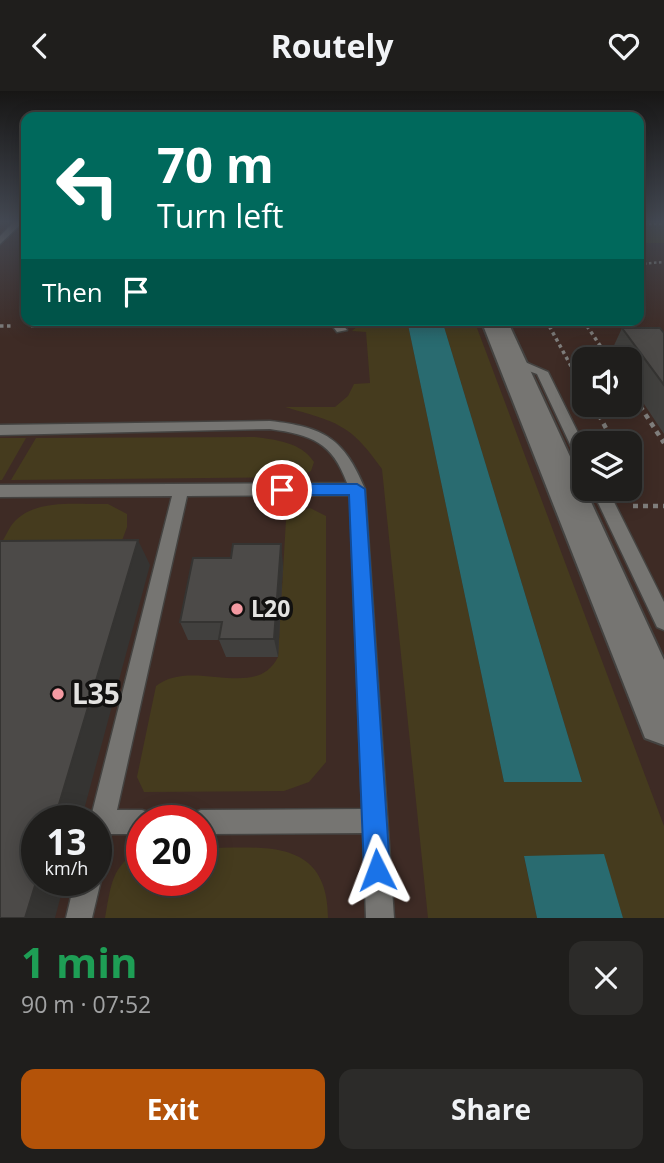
<!DOCTYPE html>
<meta charset="utf-8">
<style>
:root{--surface:#1f1e1c;--page:#2c2b29;--text:#f1f3f6;--muted:#a1a2a3;--line:#3c3c3b;--accent:#b45309}
body{margin:0;font-family:"Open Sans",sans-serif;background:var(--page);color:var(--text);height:100vh;display:flex;flex-direction:column;font-size:26px;white-space:nowrap}
*{box-sizing:border-box;margin:0}
p{font-size:23px;color:var(--muted)}
.icon{flex:none;width:38px;height:38px;fill:none;stroke:currentColor;stroke-width:2;stroke-linecap:round;stroke-linejoin:round}
.map{position:relative;height:827px;overflow:hidden}
.details{display:flex;flex-direction:column;background:var(--surface);flex:1}
.details>*{flex:none}
.hud{position:absolute;left:21px;top:21px;width:623px;height:214px;border-radius:14px;box-shadow:0 4px 18px #0003,0 0 0 2px var(--line);background:#00695c;color:#fff;overflow:hidden}
.buttons{position:absolute;left:572px;top:256px;display:grid;gap:14px}
.buttons a{display:grid;place-items:center;width:70px;height:70px;border-radius:14px;background:var(--surface);box-shadow:0 4px 18px #0003,0 0 0 2px var(--line);font-size:35px}
.speed{position:absolute;left:21px;top:714px;display:flex;gap:14px;font-size:35px;font-weight:700;text-align:center}
.speed>*{display:grid;place-content:center;width:91px;height:91px;border-radius:50%;background:var(--surface);box-shadow:0 4px 18px #0003,0 0 0 2px var(--line);line-height:1}
.speed small{font-size:18px;font-weight:400}
.speed .limit{border:10px solid #d22;background:#fff;color:#111}
.pin{position:absolute;display:grid;place-items:center;width:60px;height:60px;color:#fff;margin:-30px;border:4px solid #fff;border-radius:50%;box-shadow:0 2px 7px #0007}
.me{position:absolute;width:77px;margin:-38px;rotate:357deg;stroke-linejoin:round;filter:drop-shadow(0 0 5px #0008)}
.turn{display:flex;align-items:center;gap:24px;height:147px;padding:0 21px;font-size:32px}
.turn .icon{width:91px;height:91px;stroke-width:2.5}
.turn b{display:block;font-size:49px;line-height:60px}
.then{display:flex;align-items:center;height:66px;padding:0 21px;background:#0003;gap:14px;font-size:26px}
.round{display:grid;place-items:center;flex:none;width:74px;height:74px;border-radius:14px;background:var(--page)}
.summary{display:flex;align-items:center;justify-content:space-between;height:119px;padding:0 21px}
h1{font-size:42px;font-weight:700;line-height:52px;color:#1e9e55}
.action{display:flex;gap:14px;margin-top:auto;padding:14px 21px}
.action a{flex:1;height:80px;border-radius:14px;background:var(--accent);color:#fff;font-size:28px;font-weight:700;line-height:80px;text-align:center}
.action a+a{background:var(--page);color:var(--text)}
header{display:flex;justify-content:space-between;align-items:center;height:91px;padding:0 21px;background:var(--surface);font-size:32px;font-weight:700}
.map>svg:first-child{display:block}
.industrial{fill:#3e2b25;fill-rule:evenodd}
.green{fill:#453b1e}
.water{fill:#296b70}
.lines{fill:none;stroke-linecap:round;stroke-linejoin:round}
.lane-casing{stroke:#444341;stroke-width:3}
.secondary-casing{stroke:#444341;stroke-width:4}
.path-far2{stroke:#7f7e7c;stroke-width:2.5;stroke-dasharray:2.5 2.5;stroke-linecap:butt}
.path-far1{stroke:#7f7e7c;stroke-width:3.5;stroke-dasharray:3.5 3.5;stroke-linecap:butt}
.path{stroke:#7f7e7c;stroke-width:4.5;stroke-dasharray:5 5;stroke-linecap:butt}
.lane{fill:#767572;fill-rule:evenodd}
.secondary{fill:#767572;fill-rule:evenodd}
.wall{fill:#41403e}
.shaded-wall{fill:#353432}
.building{fill:#4c4a48;stroke:#353432;stroke-width:2}
.route{fill:#1a73e8;stroke:#114b97;stroke-width:2}
.poi-dot{fill:#f49aa2;stroke:#121110;stroke-width:2.5}
.labels{text-anchor:middle;stroke-width:7;stroke-linejoin:round;paint-order:stroke}
.poi-label{font-size:23px;font-weight:bold;fill:#e3e2e0;stroke:#121110;text-anchor:start}
.near-poi-label{font-size:28px;font-weight:bold;fill:#e3e2e0;stroke:#121110;text-anchor:start}
</style>
<header><svg class="icon" aria-label="back" viewBox="0 0 24 24"><path d="M15 5l-7 7 7 7"/></svg>Routely<svg class="icon" aria-label="heart" viewBox="0 0 24 24"><path d="M12 20l-8-8c-3-5 5-10 8-4 3-6 11-1 8 4z"/></svg></header>
<div class="map">
<svg width="664" height="827" viewBox="0 0 664 827">
<rect width="100%" height="100%" fill="#292826"/>
<!-- industrial -->
<path class="industrial" d="M26,131V229H639V152H664V827H0V132ZM584,268H630V313H584ZM584,352H630V397H584ZM37,730H96V789H37ZM142,730H201V789H142Z"/>
<!-- green -->
<g class="green">
<polygon points="664,131 664,152 639,152 639,131"/>
<path d="M365,229H407L504,691H582L442,229H474L664,735V827H623L603,763L524,766L537,827H428L382,378C350,332 336,331 285,316H335L348,305L354,293L370,292L366,241L352,240Z"/>
<path d="M255,346C276,349 301,351 314,371L311,380L298,386L11,389L36,347Z"/>
<polygon points="0,347 26,347 2,389 0,389"/>
<path d="M108,413L127,423V436L113,474L0,454C5,447 9,436 15,430C38,407 78,414 108,413Z"/>
<path d="M310,417L326,425V671L309,691L284,700L144,701L137,686L156,595C192,566 256,611 278,566L286,429L291,422Z"/>
<path d="M201,757C261,757 328,745 328,827H105C111,795 111,774 142,758V789H201Z"/>
</g>
<!-- water -->
<g class="water">
<polygon points="407,229 442,229 582,691 504,691"/>
<polygon points="604,763 623,827 537,827 524,765"/>
</g>
<g class="lines">
<defs>
<g id="lane">
<polygon points="14,131 23,131 0,153 0,145"/>
<polygon points="328,229 339,229 347,239 337,241"/>
<polygon points="511,265 548,281 584,354 584,373 577,368 537,283 507,272 505,269"/>
<path d="M270,330C324,336 344,347 365,398L394,827H366L363,742L201,743V730H189L192,722L201,719L362,718L350,404L187,405L117,719H142L151,722L154,730H142V743H111L105,765L96,768V730H90L172,405L0,406V394L347,392C332,351 312,344 270,338L0,344V334Z"/>
<polygon points="591,397 607,397 664,511 664,539 657,536"/>
<polygon points="96,779 101,789 92,827 66,827 75,789 96,789"/>
</g>
<polygon id="secondary" points="481,229 507,229 664,569 664,654 645,647"/>
</defs>
<!-- lane casing -->
<use href="#lane" class="lane-casing"/>
<!-- secondary casing -->
<use href="#secondary" class="secondary-casing"/>
<!-- path-far2 -->
<g class="path-far2">
<polyline points="639,133 664,133"/>
<polyline points="639,173 664,171"/>
</g>
<!-- path-far1 -->
<g class="path-far1">
<polyline points="546,229 584,299"/>
<polyline points="583,229 609,268"/>
<polyline points="243,233 279,233"/>
<polyline points="296,233 297,229"/>
<polyline points="138,234 172,234"/>
<polyline points="192,234 226,234"/>
<polyline points="0,235 14,235"/>
<polyline points="31,235 68,235"/>
<polyline points="85,235 119,234"/>
<polyline points="630,300 641,317"/>
<polyline points="593,313 595,317"/>
</g>
<!-- path -->
<g class="path">
<polyline points="594,315 614,352"/>
<polyline points="640,315 664,352"/>
<polyline points="630,380 632,384 645,384"/>
<polyline points="633,415 664,415"/>
</g>
<!-- lane -->
<use href="#lane" class="lane"/>
<!-- secondary -->
<use href="#secondary" class="secondary"/>
</g>
<!-- wall -->
<g class="wall">
<polygon points="622,237 664,242 664,343 630,292 630,268 614,268 610,263"/>
<polygon points="283,473 278,566 226,566 219,549 188,549 180,531"/>
</g>
<!-- shaded-wall -->
<g class="shaded-wall">
<polygon points="138,449 150,474 81,730 54,730"/>
<polygon points="281,453 283,473 278,566 274,548"/>
<polygon points="37,789 65,789 55,827 25,827"/>
</g>
<!-- building -->
<g class="building">
<polygon points="622,237 660,237 664,242 664,294"/>
<polygon points="138,449 54,730 37,730 37,788 25,827 0,827 0,450"/>
<polygon points="233,453 281,453 274,548 219,548 222,531 180,531 193,467 231,467"/>
</g>
<!-- sky -->
<linearGradient id="sky" x2="0" y2="1"><stop stop-color="#171615"/><stop offset="0.53" stop-color="#434852"/><stop offset="1" stop-color="#434852" stop-opacity="0"/></linearGradient>
<rect width="664" height="247" fill="url(#sky)"/>
<!-- route -->
<polygon class="route" points="282,393 357,393 365,398 390,779 386,788 377,792 368,788 364,779 349,404 282,404 274,399"/>
<!-- markers -->
<g class="poi-dot">
<circle cx="237" cy="518" r="7"/>
<circle cx="58" cy="603" r="7"/>
</g>
<g class="labels">
<!-- poi labels -->
<g class="poi-label">
<text x="251" y="526">L20</text>
</g>
<!-- near-poi labels -->
<g class="near-poi-label">
<text x="72" y="613">L35</text>
</g>
</g>
</svg>
<div class="buttons">
<a><svg class="icon" aria-label="sound" viewBox="0 0 24 24"><path d="M4 9h4l5-4v14l-5-4H4zM17 9q2 3 0 6"/></svg></a>
<a><svg class="icon" aria-label="layers" viewBox="0 0 24 24"><path d="M12 4l9 5-9 5-9-5zM3 14l9 5 9-5"/></svg></a>
</div>
<div class="speed"><div>13<small>km/h</small></div><div class="limit">20</div></div>
<div class="pin" style="left:282px;top:399px;background:#d93025"><svg class="icon" aria-label="arrive" viewBox="0 0 24 24"><path d="M6 21V4h12l-3 4 3 4H6"/></svg></div>
<svg class="me" style="left:377px;top:779px" viewBox="-20 -20 40 40"><path d="M0-17L14 15 0 8-14 15z" fill="#1a73e8" stroke="#fff" stroke-width="4"/></svg>
<div class="hud">
<div class="turn"><svg class="icon" aria-label="left" viewBox="0 0 24 24"><path d="M17 20v-9H6M10 6l-5 5 5 5"/></svg><div><b>70 m</b>Turn left</div></div>
<div class="then">Then<svg class="icon" aria-label="arrive" viewBox="0 0 24 24"><path d="M6 21V4h12l-3 4 3 4H6"/></svg></div>
</div>
</div>
<section class="details">
<div class="summary"><div><h1>1 min</h1><p>90 m · 07:52</p></div><a class="round"><svg class="icon" aria-label="close" viewBox="0 0 24 24"><path d="M6 6l12 12M18 6L6 18"/></svg></a></div>
<div class="action"><a>Exit</a><a>Share</a></div>
</section>
